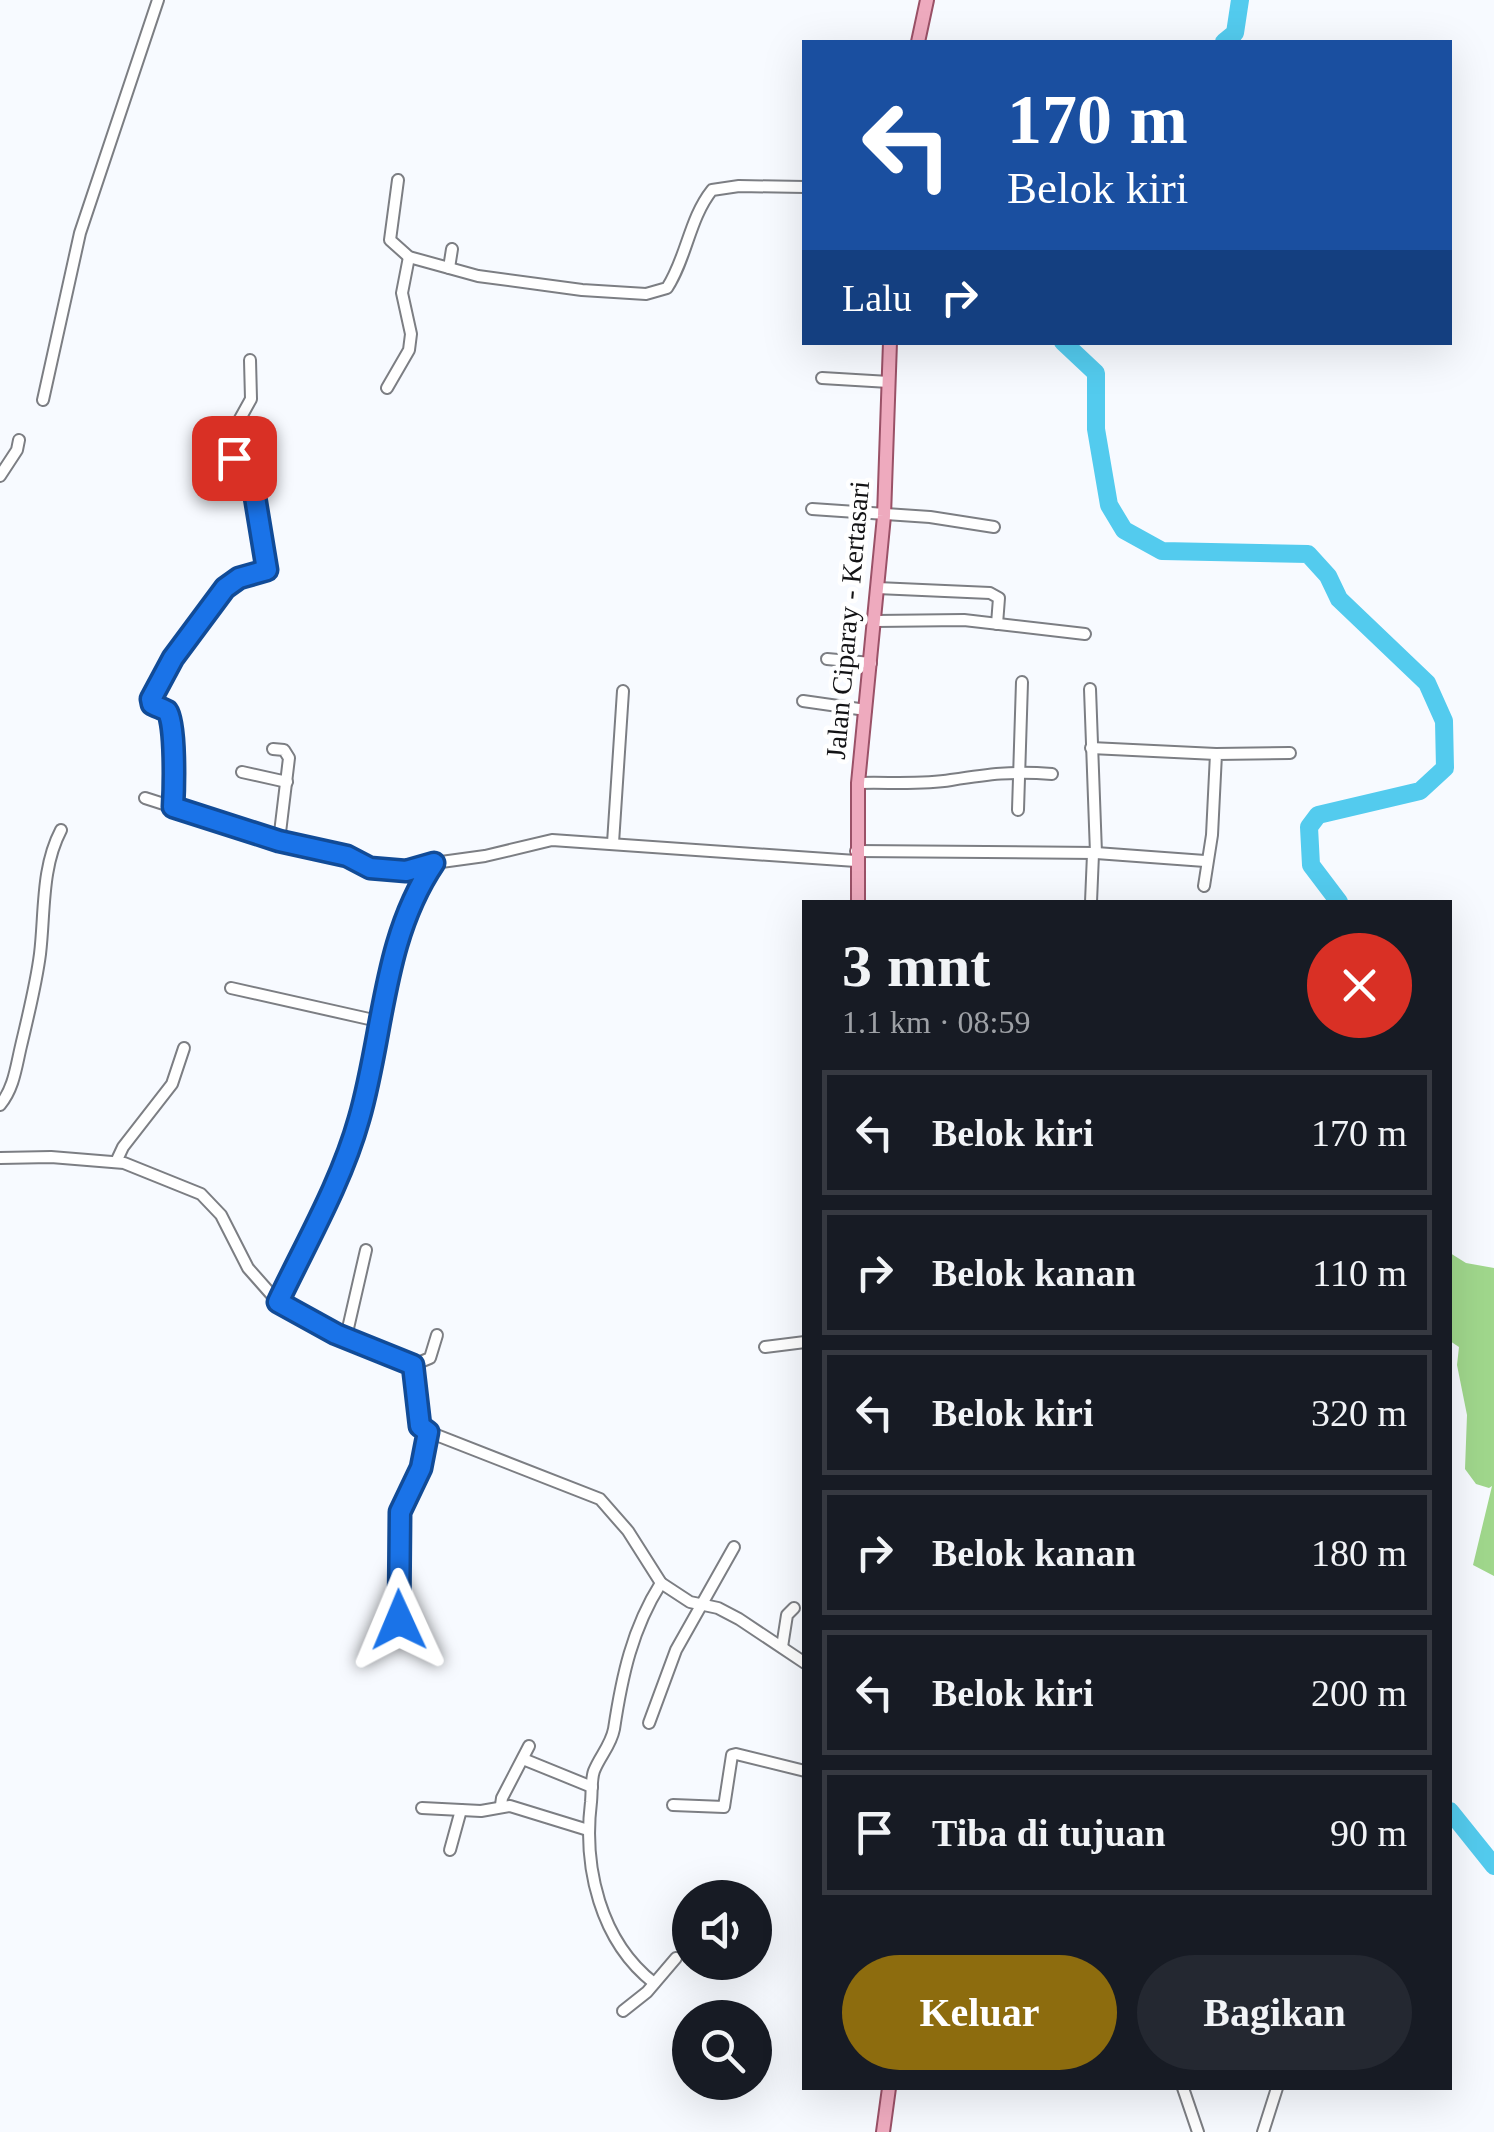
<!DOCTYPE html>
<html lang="id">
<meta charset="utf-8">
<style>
:root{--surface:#171b24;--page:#242831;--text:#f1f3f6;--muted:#9ea1a6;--line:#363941;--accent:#8d6c0e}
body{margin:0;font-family:"Times New Roman",serif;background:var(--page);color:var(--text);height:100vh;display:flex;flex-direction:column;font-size:38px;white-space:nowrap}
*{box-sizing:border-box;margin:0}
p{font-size:32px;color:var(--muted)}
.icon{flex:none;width:55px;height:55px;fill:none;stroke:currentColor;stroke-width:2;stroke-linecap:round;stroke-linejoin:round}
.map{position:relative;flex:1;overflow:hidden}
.sheet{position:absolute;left:802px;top:900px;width:650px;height:1190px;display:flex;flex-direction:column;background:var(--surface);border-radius:0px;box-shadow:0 10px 40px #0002}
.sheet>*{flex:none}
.guide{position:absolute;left:802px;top:40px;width:650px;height:305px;border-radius:0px;box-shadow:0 10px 40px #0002;background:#1a4fa0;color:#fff;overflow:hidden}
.fabs{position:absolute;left:672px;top:1880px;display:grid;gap:20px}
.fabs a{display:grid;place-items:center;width:100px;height:100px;border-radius:50%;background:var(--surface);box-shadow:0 10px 40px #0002;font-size:50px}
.pin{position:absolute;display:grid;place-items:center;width:85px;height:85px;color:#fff;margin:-42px;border-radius:20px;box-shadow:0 5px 15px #0006}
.me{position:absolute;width:110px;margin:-55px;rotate:359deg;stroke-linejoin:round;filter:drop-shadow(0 0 8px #0008)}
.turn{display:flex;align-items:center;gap:35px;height:210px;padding:0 40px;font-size:45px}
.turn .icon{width:130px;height:130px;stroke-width:2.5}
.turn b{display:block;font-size:70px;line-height:85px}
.then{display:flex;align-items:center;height:95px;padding:0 40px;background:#0003;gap:20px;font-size:38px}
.round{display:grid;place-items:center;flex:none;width:105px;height:105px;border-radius:52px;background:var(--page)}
.overview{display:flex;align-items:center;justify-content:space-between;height:170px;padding:0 40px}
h1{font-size:60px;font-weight:700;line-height:75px}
.button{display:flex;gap:20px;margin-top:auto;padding:20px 40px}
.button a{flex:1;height:115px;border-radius:60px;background:var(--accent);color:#fff;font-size:40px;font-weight:700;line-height:115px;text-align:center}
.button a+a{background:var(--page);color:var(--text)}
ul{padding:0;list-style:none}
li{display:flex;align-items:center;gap:30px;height:125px;margin:0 20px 15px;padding:0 20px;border:5px solid var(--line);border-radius:0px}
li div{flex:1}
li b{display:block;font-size:38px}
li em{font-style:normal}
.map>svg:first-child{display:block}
.forest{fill:#a0d78c}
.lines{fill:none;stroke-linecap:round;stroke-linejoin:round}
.river{stroke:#53cbee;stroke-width:18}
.minor-casing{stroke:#7c7e83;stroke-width:14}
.major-casing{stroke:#9a5167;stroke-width:16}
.minor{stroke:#fff;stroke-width:10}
.major{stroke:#eeaabe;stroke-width:12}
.route-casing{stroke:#114b97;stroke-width:25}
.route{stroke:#1a73e8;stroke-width:18}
.labels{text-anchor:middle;stroke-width:9;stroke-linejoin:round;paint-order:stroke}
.street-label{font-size:28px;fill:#131315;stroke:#fff}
</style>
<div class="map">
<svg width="1494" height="2132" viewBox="0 0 1494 2132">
<rect width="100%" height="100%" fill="#f7faff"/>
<!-- forest -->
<polygon class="forest" points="1450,1253 1466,1263 1494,1268 1494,1576 1473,1565 1492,1486 1489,1488 1476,1484 1465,1469 1467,1415 1457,1365 1459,1347 1450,1341"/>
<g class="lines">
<!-- river -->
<g class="river">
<polyline points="1224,42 1235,33 1240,0"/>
<polyline points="1063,342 1096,373 1096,429 1109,505 1124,530 1162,551 1308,554 1328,576 1339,599 1427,683 1444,721 1445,768 1420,791 1318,815 1309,827 1311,865 1339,902"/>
<polyline points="1450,1811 1494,1866"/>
</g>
<defs>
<g id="minor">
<path d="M398,180L390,240L409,257L478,276L582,290L646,294L667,288C687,257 689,219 712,190L739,186L805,187"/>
<polyline points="449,268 452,249"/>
<polyline points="822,378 889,382"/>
<polyline points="387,388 409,350 411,334 402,293 409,257"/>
<polyline points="43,400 80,233 158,0"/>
<polyline points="0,476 17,450 19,440"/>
<polyline points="812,509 930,517 994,527"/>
<polyline points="877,588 990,593 999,598 997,624"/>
<polyline points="875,621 964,620 1085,634"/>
<polyline points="827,659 871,663"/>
<polyline points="1090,689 1096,853"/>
<polyline points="803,701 866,710"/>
<polyline points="1091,748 1216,754"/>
<polyline points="273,749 284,750 289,758 279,841"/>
<polyline points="242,772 287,782"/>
<path d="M858,783C888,782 922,785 951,780C990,774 1011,771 1052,774"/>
<polyline points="145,798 279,841 347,856 370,868 406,871 433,863"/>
<path d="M173,807C174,790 176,723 167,711C165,709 155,706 152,705L151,699L173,658L225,587L239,578L267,570L255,497L257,473L252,467L234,461L236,426L251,399L250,360"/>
<polyline points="1018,810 1022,682"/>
<polyline points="613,843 623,691"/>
<polyline points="856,851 1096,853 1205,861"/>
<polyline points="1204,886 1212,835 1216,754 1290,753"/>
<polyline points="1091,902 1093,854"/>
<polyline points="231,988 378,1021"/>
<path d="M0,1105C14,1088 16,1067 21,1046C28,1016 36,985 40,954C45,913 41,868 61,830"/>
<polyline points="0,1158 51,1157 124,1163 201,1194 221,1215 248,1268 278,1302 336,1334 413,1365 421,1429 600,1499 628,1531 661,1583 690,1602 718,1608 739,1619 805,1663"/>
<polyline points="116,1162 123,1147 172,1084 184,1048"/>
<path d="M278,1302C306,1243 340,1183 359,1119C384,1033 382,940 434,863L485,856L552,840L856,861"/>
<polyline points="346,1337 366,1250"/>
<polyline points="765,1347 805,1342"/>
<polyline points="413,1365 430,1358 437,1335"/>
<polyline points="408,1621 399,1620 399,1525 400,1512 421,1468 428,1433"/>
<polyline points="782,1647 787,1615 794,1608"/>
<polyline points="649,1723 676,1650 734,1547"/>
<polyline points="523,1759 592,1787"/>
<polyline points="501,1805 502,1798 529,1746"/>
<polyline points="673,1805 724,1807 732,1755 736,1754 805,1771"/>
<polyline points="422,1808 481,1811 510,1806 588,1830"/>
<polyline points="450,1850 461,1810"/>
<path d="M654,1983C600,1941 583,1867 591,1802C592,1792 591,1779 594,1771C600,1756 611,1745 614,1729C622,1676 632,1629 661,1583"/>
<polyline points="623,2011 647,1992 676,1958"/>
<polyline points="1183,2088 1198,2132"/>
<polyline points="1263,2132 1277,2088"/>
</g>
<g id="major">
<polyline points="918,42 927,0"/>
<polyline points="858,902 858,783 884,516 890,342"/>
<polyline points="883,2132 889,2088"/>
</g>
</defs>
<!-- minor casing -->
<use href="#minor" class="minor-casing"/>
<!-- major casing -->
<use href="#major" class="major-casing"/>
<!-- minor -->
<use href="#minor" class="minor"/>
<!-- major -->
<use href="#major" class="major"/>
</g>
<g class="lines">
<defs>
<path id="route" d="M234,458L237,464L252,467L257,473L255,497L267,570L239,578L225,588L173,658L151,699L152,704C155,706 164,709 167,711C176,723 174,790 173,807L279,841L347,856L370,868L406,871L434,863C382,940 384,1033 359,1119C341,1183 306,1243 278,1302L336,1334L413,1365L420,1426L428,1432L421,1468L400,1512L399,1620"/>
</defs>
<!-- route casing -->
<use href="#route" class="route-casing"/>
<!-- route -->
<use href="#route" class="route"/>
</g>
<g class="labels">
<!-- street labels -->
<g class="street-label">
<text transform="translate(847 620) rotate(-85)" y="10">Jalan Ciparay - Kertasari</text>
</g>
</g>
</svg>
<div class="fabs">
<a><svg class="icon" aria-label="sound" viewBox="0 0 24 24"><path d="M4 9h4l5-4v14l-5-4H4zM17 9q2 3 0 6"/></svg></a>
<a><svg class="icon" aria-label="search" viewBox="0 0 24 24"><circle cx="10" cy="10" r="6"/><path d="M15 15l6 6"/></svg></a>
</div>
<div class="pin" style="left:234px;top:458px;background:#d93025"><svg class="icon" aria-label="arrive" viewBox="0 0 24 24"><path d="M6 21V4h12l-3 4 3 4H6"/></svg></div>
<svg class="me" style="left:399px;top:1620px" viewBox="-20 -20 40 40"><path d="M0-17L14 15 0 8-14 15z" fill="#1a73e8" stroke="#fff" stroke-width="4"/></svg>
<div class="guide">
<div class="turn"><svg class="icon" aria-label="left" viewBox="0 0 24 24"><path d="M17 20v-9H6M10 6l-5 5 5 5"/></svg><div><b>170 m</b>Belok kiri</div></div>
<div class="then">Lalu<svg class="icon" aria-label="right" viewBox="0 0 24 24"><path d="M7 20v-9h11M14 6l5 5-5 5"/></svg></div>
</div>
<section class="sheet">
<div class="overview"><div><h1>3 mnt</h1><p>1.1 km · 08:59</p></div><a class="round" style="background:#d93025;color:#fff"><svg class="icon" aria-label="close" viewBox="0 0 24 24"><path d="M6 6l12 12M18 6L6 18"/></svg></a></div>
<ul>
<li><svg class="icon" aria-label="left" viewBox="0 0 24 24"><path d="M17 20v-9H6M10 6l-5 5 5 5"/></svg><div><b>Belok kiri</b></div><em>170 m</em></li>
<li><svg class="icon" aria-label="right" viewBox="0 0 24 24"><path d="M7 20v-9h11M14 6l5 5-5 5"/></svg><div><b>Belok kanan</b></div><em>110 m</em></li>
<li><svg class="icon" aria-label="left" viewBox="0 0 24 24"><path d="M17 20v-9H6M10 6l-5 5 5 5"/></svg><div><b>Belok kiri</b></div><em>320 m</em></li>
<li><svg class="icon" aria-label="right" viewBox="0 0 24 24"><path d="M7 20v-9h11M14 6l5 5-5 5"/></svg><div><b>Belok kanan</b></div><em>180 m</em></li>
<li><svg class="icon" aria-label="left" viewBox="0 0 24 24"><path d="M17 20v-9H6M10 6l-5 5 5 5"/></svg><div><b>Belok kiri</b></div><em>200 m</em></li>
<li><svg class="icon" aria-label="arrive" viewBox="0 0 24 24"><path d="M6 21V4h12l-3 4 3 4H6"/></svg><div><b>Tiba di tujuan</b></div><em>90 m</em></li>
</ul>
<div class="button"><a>Keluar</a><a>Bagikan</a></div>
</section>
</div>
